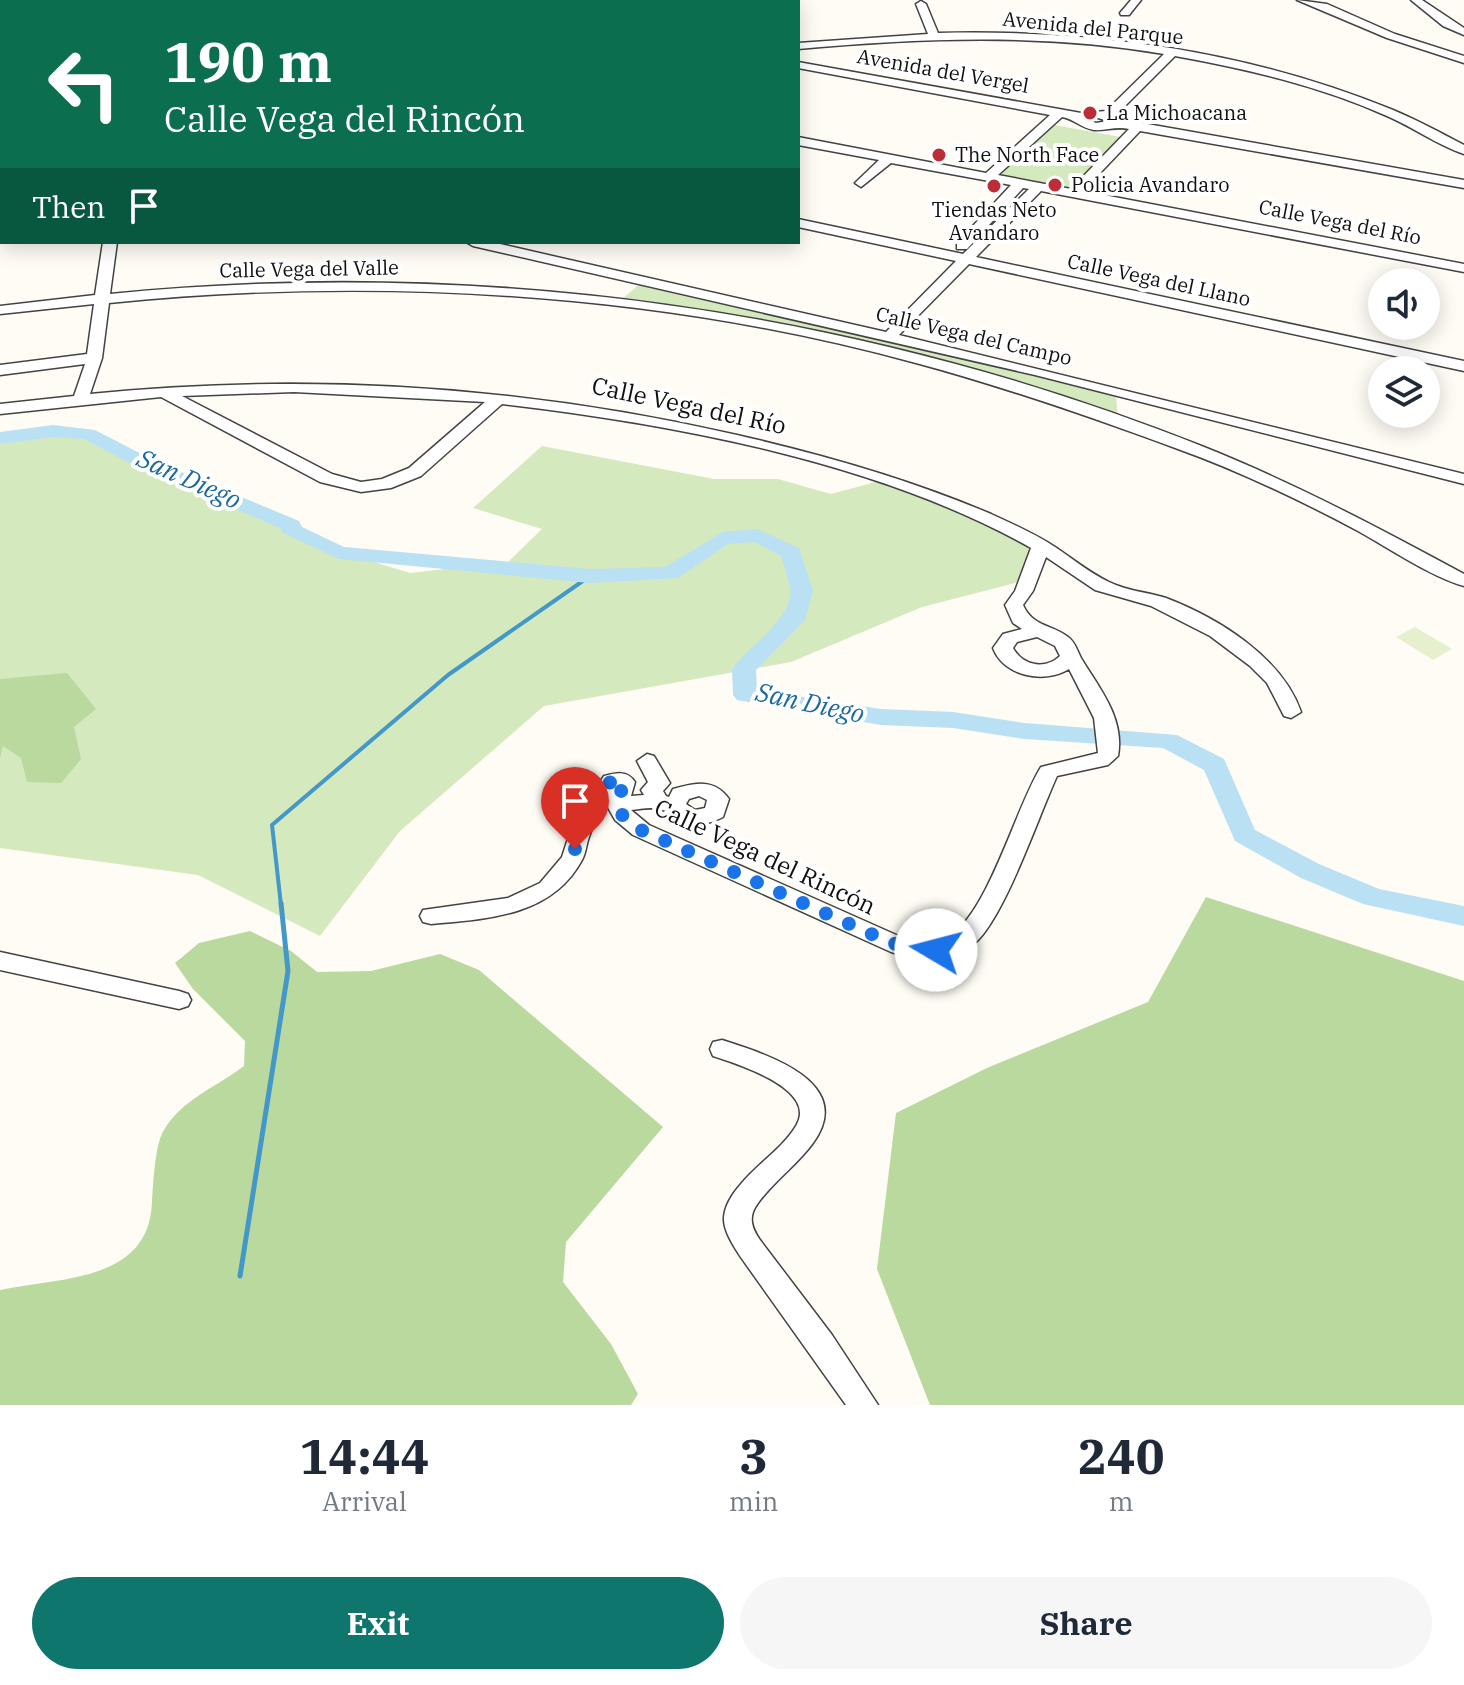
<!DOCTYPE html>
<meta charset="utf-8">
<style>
:root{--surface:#fff;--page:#f6f6f7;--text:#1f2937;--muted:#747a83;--accent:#0f766e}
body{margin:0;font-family:"IBM Plex Serif",serif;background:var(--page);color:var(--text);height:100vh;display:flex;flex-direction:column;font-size:30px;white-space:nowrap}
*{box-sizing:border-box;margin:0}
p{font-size:26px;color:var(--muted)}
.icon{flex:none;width:44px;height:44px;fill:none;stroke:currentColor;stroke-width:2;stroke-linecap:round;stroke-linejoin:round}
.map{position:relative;height:1405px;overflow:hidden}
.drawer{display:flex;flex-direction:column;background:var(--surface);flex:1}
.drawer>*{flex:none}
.top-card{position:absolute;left:0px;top:0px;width:800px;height:244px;box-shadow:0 4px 20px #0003;background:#0b6e4f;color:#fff;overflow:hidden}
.controls{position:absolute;left:1368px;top:268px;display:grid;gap:16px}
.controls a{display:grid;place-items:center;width:72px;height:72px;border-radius:50%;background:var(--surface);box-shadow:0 4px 20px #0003;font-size:40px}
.pin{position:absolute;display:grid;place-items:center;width:68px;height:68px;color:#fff;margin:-82px -34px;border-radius:50% 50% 50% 0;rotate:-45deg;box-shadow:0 0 8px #0007}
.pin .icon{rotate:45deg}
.me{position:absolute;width:88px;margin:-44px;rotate:278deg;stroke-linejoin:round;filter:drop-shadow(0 0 6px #0008)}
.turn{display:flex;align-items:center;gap:28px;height:168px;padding:0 32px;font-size:36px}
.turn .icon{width:104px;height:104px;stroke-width:2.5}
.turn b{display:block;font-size:56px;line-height:68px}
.then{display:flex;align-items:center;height:76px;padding:0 32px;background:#0003;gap:16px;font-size:30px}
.eta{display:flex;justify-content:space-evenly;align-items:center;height:136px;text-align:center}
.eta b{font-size:48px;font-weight:800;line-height:56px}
.action{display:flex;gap:16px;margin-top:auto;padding:16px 32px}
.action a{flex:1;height:92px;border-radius:48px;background:var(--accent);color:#fff;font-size:32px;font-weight:800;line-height:92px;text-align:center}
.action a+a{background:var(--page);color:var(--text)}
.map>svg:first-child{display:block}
.green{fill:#d5e9be}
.forest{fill:#bad99e}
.pitch{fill:#e6f0cf}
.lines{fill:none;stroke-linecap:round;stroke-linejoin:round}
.stream-far1{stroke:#4498c8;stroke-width:4}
.stream{stroke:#4498c8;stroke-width:5}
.river{fill:#bae0f4;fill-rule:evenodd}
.minor-casing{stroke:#434343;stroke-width:3}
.minor{fill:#fff;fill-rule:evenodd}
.route{stroke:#1a73e8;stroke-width:14;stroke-dasharray:0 25.2}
.poi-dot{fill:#bc2d38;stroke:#fff;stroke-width:3}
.labels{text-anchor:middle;stroke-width:8;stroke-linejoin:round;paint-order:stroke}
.far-street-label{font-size:20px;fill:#101010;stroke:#fff}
.far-poi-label{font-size:20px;fill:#101010;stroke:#fff;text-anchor:start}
.street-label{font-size:24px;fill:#101010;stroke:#fff}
.water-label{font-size:26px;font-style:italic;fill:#1d6a9e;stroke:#fff}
</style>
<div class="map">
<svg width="1464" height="1405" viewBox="0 0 1464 1405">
<rect width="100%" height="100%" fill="#fefcf4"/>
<!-- green -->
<g class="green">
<polygon points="1049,124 1126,138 1071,192 993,176"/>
<polygon points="643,281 1116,395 1118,419 910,355 621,300"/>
<polygon points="53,429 90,432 151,464 296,526 293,529 341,552 410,573 508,562 542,529 473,508 542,446 714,479 778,479 831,494 887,479 1036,549 1019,582 922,607 791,662 544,706 400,831 320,936 198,875 0,848 0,436"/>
</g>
<!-- forest -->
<g class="forest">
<polygon points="67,673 96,709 74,727 81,759 61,783 27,782 21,758 3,746 0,758 0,679"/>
<polygon points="1206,897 1464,981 1464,1405 930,1405 877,1269 896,1113 989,1067 1148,1002"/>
<path d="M250,931L291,951L317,972L371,971L440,954L479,970L663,1127L566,1242L563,1282L611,1344L638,1394L631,1405H0V1290C59,1277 149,1283 152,1202C153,1186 155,1143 164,1130C182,1099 217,1087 244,1066L245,1041L193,989L175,963L199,943Z"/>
</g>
<!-- pitch -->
<polygon class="pitch" points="1415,627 1452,649 1433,660 1396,637"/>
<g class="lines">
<!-- stream-far1 -->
<polyline class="stream-far1" points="281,905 272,825 448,675 590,576"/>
<!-- stream -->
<polyline class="stream" points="240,1276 288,971 281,903"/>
<!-- river -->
<path class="river" d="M53,425L95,430L155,461L299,521L302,527L344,547L590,569L665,567L723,532L757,529L799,548L813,591L805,620L756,670L757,690L881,709L953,712L1025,723L1177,735L1224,759L1255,830L1319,864L1379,889L1464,906V926L1363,904L1301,878L1235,841L1204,770L1163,748L1025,739L953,728L881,725L737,700L733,695L732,669C749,645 795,618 790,588C788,577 784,567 781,556L754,542L728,544L678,578L590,583L339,559L283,533L280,528L141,469L84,439L53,437L0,444V432Z"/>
<defs>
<g id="minor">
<polygon points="0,0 10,0 2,2 0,6"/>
<polygon points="245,0 263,0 244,2"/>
<polygon points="453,0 465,0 452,2"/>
<polygon points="657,0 672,0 656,2"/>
<polygon points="1131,0 1141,0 1129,15 1121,15 1120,13"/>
<polygon points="1297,0 1327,4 1395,34 1464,56 1464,63 1387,38"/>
<polygon points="1411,0 1422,0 1464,28 1464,35 1443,26"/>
<path d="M921,1L926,4L938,33C1092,29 1250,51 1393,110C1417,120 1441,133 1464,145V154C1437,145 1413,127 1387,116C1320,86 1247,69 1175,56L1116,115L1119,119L1464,180V188L1140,131L1083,191L1464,264V272L1041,191L976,257L1464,361V371L969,264L899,335L1464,474V484L1035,375L473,246L466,242H491L886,332L956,261L798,227V219L963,254L1029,189L1023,188L967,249H957V243L1011,185L891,163L861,187L855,183L879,160L798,145V137L986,173L1050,115L798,68V62L1081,113L1106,111L1164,54C1043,33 920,38 798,49V43L928,34L916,4ZM1062,117C1074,119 1081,128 1094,130C1106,131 1116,126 1129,129L1071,189L998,175ZM1095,117L1108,121L1096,123L1087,119Z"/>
<rect x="0" y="15" width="2" height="6"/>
<rect x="0" y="60" width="2" height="6"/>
<rect x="0" y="102" width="2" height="8"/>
<polygon points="2,131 2,139 0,140 0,132"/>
<path d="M103,242H117L110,294C480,257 859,309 1204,447C1294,483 1379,528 1464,574V586C1433,578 1387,547 1358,531C1300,500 1239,471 1178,449C1091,417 1005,387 916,363C658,292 374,276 109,303L102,358L90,394C308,372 524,386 737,435C824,455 909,479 991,514C1013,524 1035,534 1055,547C1073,559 1090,573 1109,582C1127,591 1147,592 1166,598C1218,618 1282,657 1301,712L1291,718L1284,716L1267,683L1250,666L1210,636L1151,606L1095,590L1046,557L1033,591L1023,605C1033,627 1051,624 1068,637C1075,642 1077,650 1081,658C1099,688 1125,718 1118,756L1108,765L1057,776C1038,818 1008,907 979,939C958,962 918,960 891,952L633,835L615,820L606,804L609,799C601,811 593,823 589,837C586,845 586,853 582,860C552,916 488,919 431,924L423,922L420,916L423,910L508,898L540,883L562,857L574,820L604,776C616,773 627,770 635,782L631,796L644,795L641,790L648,782L637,761L647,754L654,756L670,783L663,791L666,796L669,797L673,789C695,783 714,778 729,799L723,817C691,833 689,818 663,810C653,806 641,809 631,810L649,825L903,938C916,939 933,944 945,939C987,919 1015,808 1041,767L1098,753L1094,718L1069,669C1045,684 1004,677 993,648L1003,634L1022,629L1013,623L1005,605L1015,591L1031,548C879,462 674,424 502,404L421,476L391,488L361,492L320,482L161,397L0,414V404L74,396L85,364L0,375V365L87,354L94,304L0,314V306L95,295ZM294,392L485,402L409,468L382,479L361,482L332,474L182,396ZM1037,637L1055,646L1060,656C1045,670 1023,666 1013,648L1017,642ZM699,796L707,800L705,808L695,810L686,804L689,799Z"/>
<polygon points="0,952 179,991 188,994 191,1000 188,1006 179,1009 0,970"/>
<path d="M722,1040C766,1054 857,1082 813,1143C797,1165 774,1181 758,1203C748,1216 751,1227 760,1240L832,1335L878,1405H846L740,1256C733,1245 723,1230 724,1217C725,1205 733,1193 741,1184C757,1164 782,1149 796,1126C819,1089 737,1064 713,1056L710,1049L713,1042Z"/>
</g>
</defs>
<!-- minor casing -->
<use href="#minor" class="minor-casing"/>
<!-- minor -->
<use href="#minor" class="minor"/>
</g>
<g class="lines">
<!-- route -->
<path class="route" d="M575,849L585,821L611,781L619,779L624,782C615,809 616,814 641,830L887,941L911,949L936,950"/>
</g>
<!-- markers -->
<g class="poi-dot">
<circle cx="1090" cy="113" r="8"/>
<circle cx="939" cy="155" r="8"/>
<circle cx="1055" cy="185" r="8"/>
<circle cx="994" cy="186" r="8"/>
</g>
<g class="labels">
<!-- far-street labels -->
<g class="far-street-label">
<text transform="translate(1093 28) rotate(6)" y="7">Avenida del Parque</text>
<text transform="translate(943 71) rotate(10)" y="7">Avenida del Vergel</text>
<text transform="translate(1340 222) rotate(11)" y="7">Calle Vega del Río</text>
<text transform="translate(309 269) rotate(-1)" y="7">Calle Vega del Valle</text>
<text transform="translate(1159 280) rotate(12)" y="7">Calle Vega del Llano</text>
<text transform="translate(974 336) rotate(13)" y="7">Calle Vega del Campo</text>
</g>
<!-- far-poi labels -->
<g class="far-poi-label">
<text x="1106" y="120">La Michoacana</text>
<text x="955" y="162">The North Face</text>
<text x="1071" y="192">Policia Avandaro</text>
<text x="994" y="217" text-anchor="middle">Tiendas Neto<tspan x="994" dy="23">Avandaro</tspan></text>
</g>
<!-- street labels -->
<g class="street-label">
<text transform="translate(689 406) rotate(12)" y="8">Calle Vega del Río</text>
<text transform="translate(765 857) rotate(25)" y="8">Calle Vega del Rincón</text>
</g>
<!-- water labels -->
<g class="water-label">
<text transform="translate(189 479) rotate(24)" y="9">San Diego</text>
<text transform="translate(810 703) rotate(12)" y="9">San Diego</text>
</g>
</g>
</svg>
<div class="controls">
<a><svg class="icon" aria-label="sound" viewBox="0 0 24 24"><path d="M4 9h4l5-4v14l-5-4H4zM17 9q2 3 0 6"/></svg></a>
<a><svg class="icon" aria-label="layers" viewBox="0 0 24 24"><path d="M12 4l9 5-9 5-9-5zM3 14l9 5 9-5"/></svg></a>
</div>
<div class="pin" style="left:575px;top:849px;background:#d93025"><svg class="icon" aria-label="arrive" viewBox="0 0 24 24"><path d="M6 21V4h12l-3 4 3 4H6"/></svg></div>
<svg class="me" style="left:936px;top:950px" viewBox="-20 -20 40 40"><circle r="19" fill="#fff"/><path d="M0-13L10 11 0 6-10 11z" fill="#1a73e8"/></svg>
<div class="top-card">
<div class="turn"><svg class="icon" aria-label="left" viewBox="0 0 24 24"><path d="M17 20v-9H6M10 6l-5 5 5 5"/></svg><div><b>190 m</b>Calle Vega del Rincón</div></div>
<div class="then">Then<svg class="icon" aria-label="arrive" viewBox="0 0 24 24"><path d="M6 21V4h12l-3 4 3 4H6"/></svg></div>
</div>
</div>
<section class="drawer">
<div class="eta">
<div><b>14:44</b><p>Arrival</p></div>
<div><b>3</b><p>min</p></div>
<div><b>240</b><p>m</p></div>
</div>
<div class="action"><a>Exit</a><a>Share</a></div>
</section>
